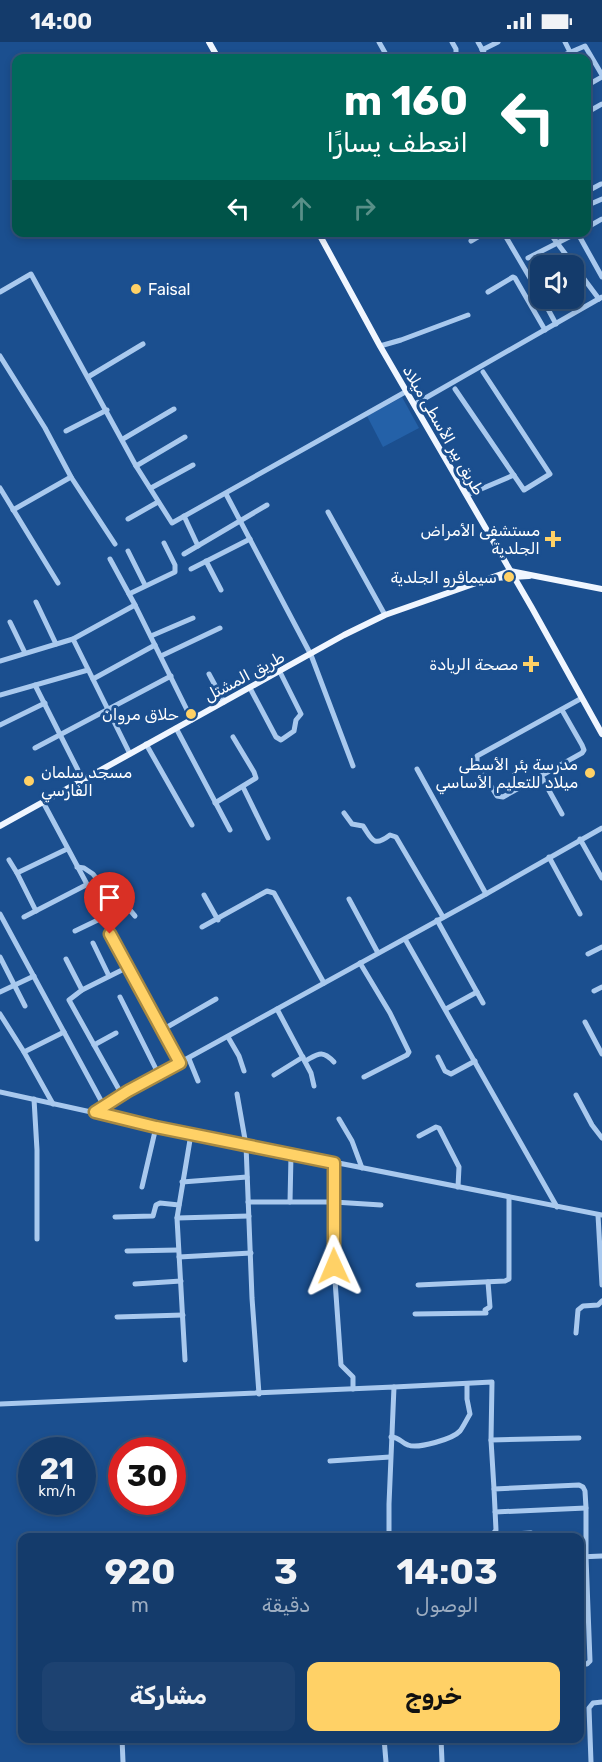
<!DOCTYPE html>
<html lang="ar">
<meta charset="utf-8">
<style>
:root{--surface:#143b6b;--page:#1d4271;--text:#f1f3f6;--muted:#9dadc1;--line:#33557e;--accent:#ffd166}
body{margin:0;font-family:Rubik,Cairo,sans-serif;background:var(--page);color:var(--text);direction:rtl;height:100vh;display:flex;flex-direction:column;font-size:22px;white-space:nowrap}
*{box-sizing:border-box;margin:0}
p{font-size:20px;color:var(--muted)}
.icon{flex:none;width:33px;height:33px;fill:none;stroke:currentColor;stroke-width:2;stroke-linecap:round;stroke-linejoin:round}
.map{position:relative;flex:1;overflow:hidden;direction:ltr}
.panel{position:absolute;left:18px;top:1491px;width:566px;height:210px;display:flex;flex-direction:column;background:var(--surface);border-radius:12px;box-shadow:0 3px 9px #0003,0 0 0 2px var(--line);direction:rtl}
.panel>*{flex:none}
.top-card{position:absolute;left:12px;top:12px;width:579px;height:183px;border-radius:12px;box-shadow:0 3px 9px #0003,0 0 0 2px var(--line);direction:rtl;background:#00695c;color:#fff;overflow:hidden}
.buttons{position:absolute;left:530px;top:213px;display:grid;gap:12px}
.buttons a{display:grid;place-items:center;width:54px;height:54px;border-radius:12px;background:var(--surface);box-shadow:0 3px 9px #0003,0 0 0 2px var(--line);font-size:30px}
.speed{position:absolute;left:18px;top:1395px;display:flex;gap:12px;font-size:30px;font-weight:700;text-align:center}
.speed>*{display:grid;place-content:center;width:78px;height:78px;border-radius:50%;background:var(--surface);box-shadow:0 3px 9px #0003,0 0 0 2px var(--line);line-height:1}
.speed small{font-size:15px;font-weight:400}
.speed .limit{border:9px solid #d22;background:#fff;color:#111}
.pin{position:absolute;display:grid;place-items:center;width:51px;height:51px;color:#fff;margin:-62px -26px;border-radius:50% 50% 50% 0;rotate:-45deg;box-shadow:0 0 6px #0007}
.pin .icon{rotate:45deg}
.me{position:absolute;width:66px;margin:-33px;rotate:359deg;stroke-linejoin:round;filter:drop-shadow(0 0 4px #0008)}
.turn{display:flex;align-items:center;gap:21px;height:126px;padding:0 24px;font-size:27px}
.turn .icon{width:78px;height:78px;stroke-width:2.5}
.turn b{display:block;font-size:42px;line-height:51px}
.lanes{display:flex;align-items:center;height:57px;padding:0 24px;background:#0003;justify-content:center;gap:30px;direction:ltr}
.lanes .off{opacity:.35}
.eta{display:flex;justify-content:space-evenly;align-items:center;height:102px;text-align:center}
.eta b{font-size:36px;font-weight:700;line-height:42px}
.button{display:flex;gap:12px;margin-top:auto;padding:12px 24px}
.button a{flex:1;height:69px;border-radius:12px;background:var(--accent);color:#111;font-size:24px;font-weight:700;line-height:69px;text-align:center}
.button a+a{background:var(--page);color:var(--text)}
.status{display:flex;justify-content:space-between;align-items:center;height:42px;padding:0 30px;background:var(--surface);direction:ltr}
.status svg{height:16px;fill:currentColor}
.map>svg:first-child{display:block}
.green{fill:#2461a8}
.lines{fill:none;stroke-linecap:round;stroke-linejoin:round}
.minor{stroke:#a9c9ee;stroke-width:5}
.major{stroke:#f0f6ff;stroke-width:6}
.route-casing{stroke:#a68842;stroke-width:15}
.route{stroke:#ffd166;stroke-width:10}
.poi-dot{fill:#ffd166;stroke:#1b4f8f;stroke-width:2}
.labels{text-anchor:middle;stroke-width:6;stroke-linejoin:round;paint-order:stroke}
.poi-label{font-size:16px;fill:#fff;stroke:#1b4f8f;text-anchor:end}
.street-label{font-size:16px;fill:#fff;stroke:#1b4f8f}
</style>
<div class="status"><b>14:00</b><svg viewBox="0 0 49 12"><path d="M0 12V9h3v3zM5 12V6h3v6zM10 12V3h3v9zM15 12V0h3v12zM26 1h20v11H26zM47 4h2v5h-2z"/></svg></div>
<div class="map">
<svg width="602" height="1720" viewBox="0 0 602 1720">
<rect width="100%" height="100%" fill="#1b4f8f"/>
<!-- green -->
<polygon class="green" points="402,355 419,386 383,405 367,374"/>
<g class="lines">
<!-- minor -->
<g class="minor">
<polyline points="379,0 388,16"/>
<polyline points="478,0 487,16"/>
<polyline points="565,0 570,10"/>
<polyline points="482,8 498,0"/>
<polyline points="447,16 456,12 456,7 452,0"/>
<polyline points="557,16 585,4 602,33"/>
<polyline points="586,44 602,35"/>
<polyline points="586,71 602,62"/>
<polyline points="586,150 601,142"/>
<polyline points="586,164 602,157"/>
<polyline points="586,186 602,177"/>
<polyline points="503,190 540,253"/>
<polyline points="549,190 599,257"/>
<polyline points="577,190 602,235"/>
<polyline points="471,199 486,190"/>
<polyline points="528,216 573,193"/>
<polyline points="0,250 31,232 136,424 172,481 407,349"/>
<polyline points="488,250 513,235 515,236 545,288"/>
<polyline points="542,256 556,282"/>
<polyline points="380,304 401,298 468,273"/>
<polyline points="0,314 45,386 71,435 115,502"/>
<polyline points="88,335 143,302"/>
<polyline points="455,347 524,448 550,432 483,330"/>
<polyline points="415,362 602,255"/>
<polyline points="66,389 107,368"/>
<polyline points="123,397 174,367"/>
<polyline points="136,424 185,395"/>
<polyline points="0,446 58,541"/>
<polyline points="151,446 193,423"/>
<polyline points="226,452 311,613 353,724"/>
<polyline points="467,453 514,433"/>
<polyline points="13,468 71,435"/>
<polyline points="328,470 385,573"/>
<polyline points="184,474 198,504"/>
<polyline points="128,477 158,460"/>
<polyline points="128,509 145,543"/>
<polyline points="184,512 267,463"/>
<polyline points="110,517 135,563 192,678"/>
<polyline points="206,519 221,548"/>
<polyline points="191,527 250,497"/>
<polyline points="129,552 175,530 175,523 164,501"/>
<polyline points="36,560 56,602"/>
<polyline points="10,580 25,611"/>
<polyline points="151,594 193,576"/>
<polyline points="73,597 130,712"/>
<polyline points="161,614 220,586"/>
<polyline points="0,619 73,597 135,563"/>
<polyline points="209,632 224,660"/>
<polyline points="93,637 155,603"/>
<polyline points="35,643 83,738"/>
<polyline points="250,646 276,695 281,698 294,689 296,678 301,672 280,630"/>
<polyline points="0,653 88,628"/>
<polyline points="562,668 582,703 584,708 582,711 503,755 497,754 477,721 477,714 582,656"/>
<polyline points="0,683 45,661"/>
<polyline points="176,686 230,788"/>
<polyline points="146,702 192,783"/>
<polyline points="35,706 171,634"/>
<polyline points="417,727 486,852"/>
<polyline points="541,734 562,772"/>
<polyline points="243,745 268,796"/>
<polyline points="43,760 104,874 102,876 75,889"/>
<polyline points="215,761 256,736 254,730 233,695"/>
<path d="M344,771L352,782L363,784C372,797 373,806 390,793L396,795L443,875"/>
<polyline points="580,797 602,836"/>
<polyline points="549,815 580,872"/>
<polyline points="9,818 17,831 67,807"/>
<polyline points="77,825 84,826 93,832 110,854 123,860 135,874"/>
<polyline points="17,831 36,869"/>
<polyline points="204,853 218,878"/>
<polyline points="349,857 378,911"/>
<polyline points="0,872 104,1064"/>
<polyline points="24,875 86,843"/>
<polyline points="437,878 483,961"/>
<polyline points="202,885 267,849 274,851 324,941"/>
<polyline points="110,892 180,1021"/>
<polyline points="405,897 557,1165"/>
<polyline points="93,901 109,934"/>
<polyline points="588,912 602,905"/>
<polyline points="0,915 25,964"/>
<polyline points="66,917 82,948"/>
<polyline points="360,921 390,971 409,1010 407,1013 364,1035"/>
<polyline points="594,949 602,945"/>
<polyline points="0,950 34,934"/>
<polyline points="120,955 159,1033"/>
<polyline points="277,967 311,1031 314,1044"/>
<polyline points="446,967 477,950"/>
<polyline points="0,972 24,1010"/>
<polyline points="585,980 602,1012"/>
<polyline points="162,988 216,957"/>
<polyline points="228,995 239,1014 244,1029"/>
<polyline points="94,1003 116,991"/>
<polyline points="438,1015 445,1029 451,1032 475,1019"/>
<polyline points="189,1017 198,1039"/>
<path d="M305,1019C318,1012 322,1007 334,1020"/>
<polyline points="274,1033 303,1015"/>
<polyline points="0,1050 191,1092 602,1173"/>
<polyline points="237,1052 246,1103 252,1256 259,1352"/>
<polyline points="122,1053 69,958 82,948 128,925"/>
<polyline points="576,1053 592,1083 602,1096"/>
<polyline points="34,1057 37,1108 37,1197"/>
<polyline points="53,1062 24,1010 64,990"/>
<polyline points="95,1070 128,1049 486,852 602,786"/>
<polyline points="339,1077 352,1099 362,1126"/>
<polyline points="419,1094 436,1085 439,1086 459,1125 458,1145"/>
<polyline points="334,1121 333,1210 341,1323 353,1335 353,1347"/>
<polyline points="182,1140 247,1135"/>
<polyline points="142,1145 156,1085"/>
<polyline points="248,1160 334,1160 381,1163"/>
<polyline points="290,1160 291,1113"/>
<polyline points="598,1173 602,1243"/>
<polyline points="115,1175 153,1174 156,1163 160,1161 179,1163"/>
<polyline points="177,1176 249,1174"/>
<polyline points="127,1209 178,1208"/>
<polyline points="179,1215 251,1211"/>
<polyline points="135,1242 181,1239"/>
<polyline points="418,1243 505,1239 509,1237 509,1155"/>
<polyline points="415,1272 486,1271 485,1268 490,1265 488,1240"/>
<polyline points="117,1275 183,1273"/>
<polyline points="576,1291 578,1268 583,1264 598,1263 602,1259"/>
<polyline points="185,1318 177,1176 191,1092"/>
<polyline points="394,1345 492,1340 491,1398"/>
<polyline points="0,1362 394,1345 389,1462 389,1496"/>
<path d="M391,1395C400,1395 401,1401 408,1403C418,1407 453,1397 460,1389C463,1385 467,1377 470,1372L467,1357V1342"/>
<polyline points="330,1419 390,1415"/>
<polyline points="494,1447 491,1398 579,1396"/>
<polyline points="495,1470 586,1466"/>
<polyline points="493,1493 531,1491"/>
<polyline points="417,1496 492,1493 496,1488 494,1447 579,1443 583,1445 585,1449 586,1466 586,1515 590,1619 587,1622 579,1622"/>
<polyline points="579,1515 602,1514"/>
<polyline points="122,1696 123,1720"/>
<polyline points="384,1696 386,1720"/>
<polyline points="441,1696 442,1720"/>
<polyline points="591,1720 589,1666 593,1661 602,1660"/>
</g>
<!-- major -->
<g class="major">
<polyline points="209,0 218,16"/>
<polyline points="318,190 380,304 532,566 602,692"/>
<polyline points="494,536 529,534"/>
<polyline points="0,784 344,593 385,573 510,529 602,547"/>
</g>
</g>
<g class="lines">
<defs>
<polyline id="route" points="110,892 180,1021 128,1049 95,1070 156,1085 334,1121 334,1224"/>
</defs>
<!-- route casing -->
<use href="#route" class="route-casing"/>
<!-- route -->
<use href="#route" class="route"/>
</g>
<!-- markers -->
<g class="poi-dot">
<circle cx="136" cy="247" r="6"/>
<path d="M550 488h6v6h6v6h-6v6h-6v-6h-6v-6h6z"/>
<circle cx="509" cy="535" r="6"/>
<path d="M528 613h6v6h6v6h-6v6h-6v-6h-6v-6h6z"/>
<circle cx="191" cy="672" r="6"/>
<circle cx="590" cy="731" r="6"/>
<circle cx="29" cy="739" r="6"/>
</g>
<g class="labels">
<!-- poi labels -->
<g class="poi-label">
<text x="148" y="253" text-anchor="start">Faisal</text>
<text x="540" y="494">مستشفى الأمراض<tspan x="540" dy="18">الجلدية</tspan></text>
<text x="497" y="541">سيمافرو الجلدية</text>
<text x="518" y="628">مصحة الريادة</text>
<text x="179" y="678">حلاق مروان</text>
<text x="578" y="728">مدرسة بئر الأسطى<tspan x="578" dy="18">ميلاد للتعليم الأساسي</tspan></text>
<text x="41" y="736" text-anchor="start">مسجد سلمان<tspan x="41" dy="18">الفارسي</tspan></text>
</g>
<!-- street labels -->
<g class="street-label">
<text transform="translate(444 388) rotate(60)" y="6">طريق بير الأسطى ميلاد</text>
<text transform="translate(244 634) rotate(-28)" y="6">طريق المشتل</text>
</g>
</g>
</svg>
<div class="buttons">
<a><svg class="icon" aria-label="sound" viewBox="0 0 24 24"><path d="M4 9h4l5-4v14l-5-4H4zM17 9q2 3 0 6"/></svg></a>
</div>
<div class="speed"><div>21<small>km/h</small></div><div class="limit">30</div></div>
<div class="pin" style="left:110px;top:892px;background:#d93025"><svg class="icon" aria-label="arrive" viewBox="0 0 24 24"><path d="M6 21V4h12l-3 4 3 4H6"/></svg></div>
<svg class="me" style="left:334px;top:1224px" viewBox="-20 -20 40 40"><path d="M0-17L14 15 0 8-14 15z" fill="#ffd166" stroke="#fff" stroke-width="4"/></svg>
<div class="top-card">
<div class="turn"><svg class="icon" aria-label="left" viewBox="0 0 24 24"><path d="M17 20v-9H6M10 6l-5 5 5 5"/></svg><div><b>160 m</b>انعطف يسارًا</div></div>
<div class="lanes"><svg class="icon" aria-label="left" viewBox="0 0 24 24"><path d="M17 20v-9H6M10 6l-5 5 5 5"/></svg><svg class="icon off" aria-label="ahead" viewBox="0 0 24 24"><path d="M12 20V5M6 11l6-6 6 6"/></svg><svg class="icon off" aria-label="right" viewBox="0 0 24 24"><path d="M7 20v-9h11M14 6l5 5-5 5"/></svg></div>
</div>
<section class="panel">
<div class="eta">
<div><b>14:03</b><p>الوصول</p></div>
<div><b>3</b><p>دقيقة</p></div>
<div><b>920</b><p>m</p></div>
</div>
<div class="button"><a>خروج</a><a>مشاركة</a></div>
</section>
</div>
